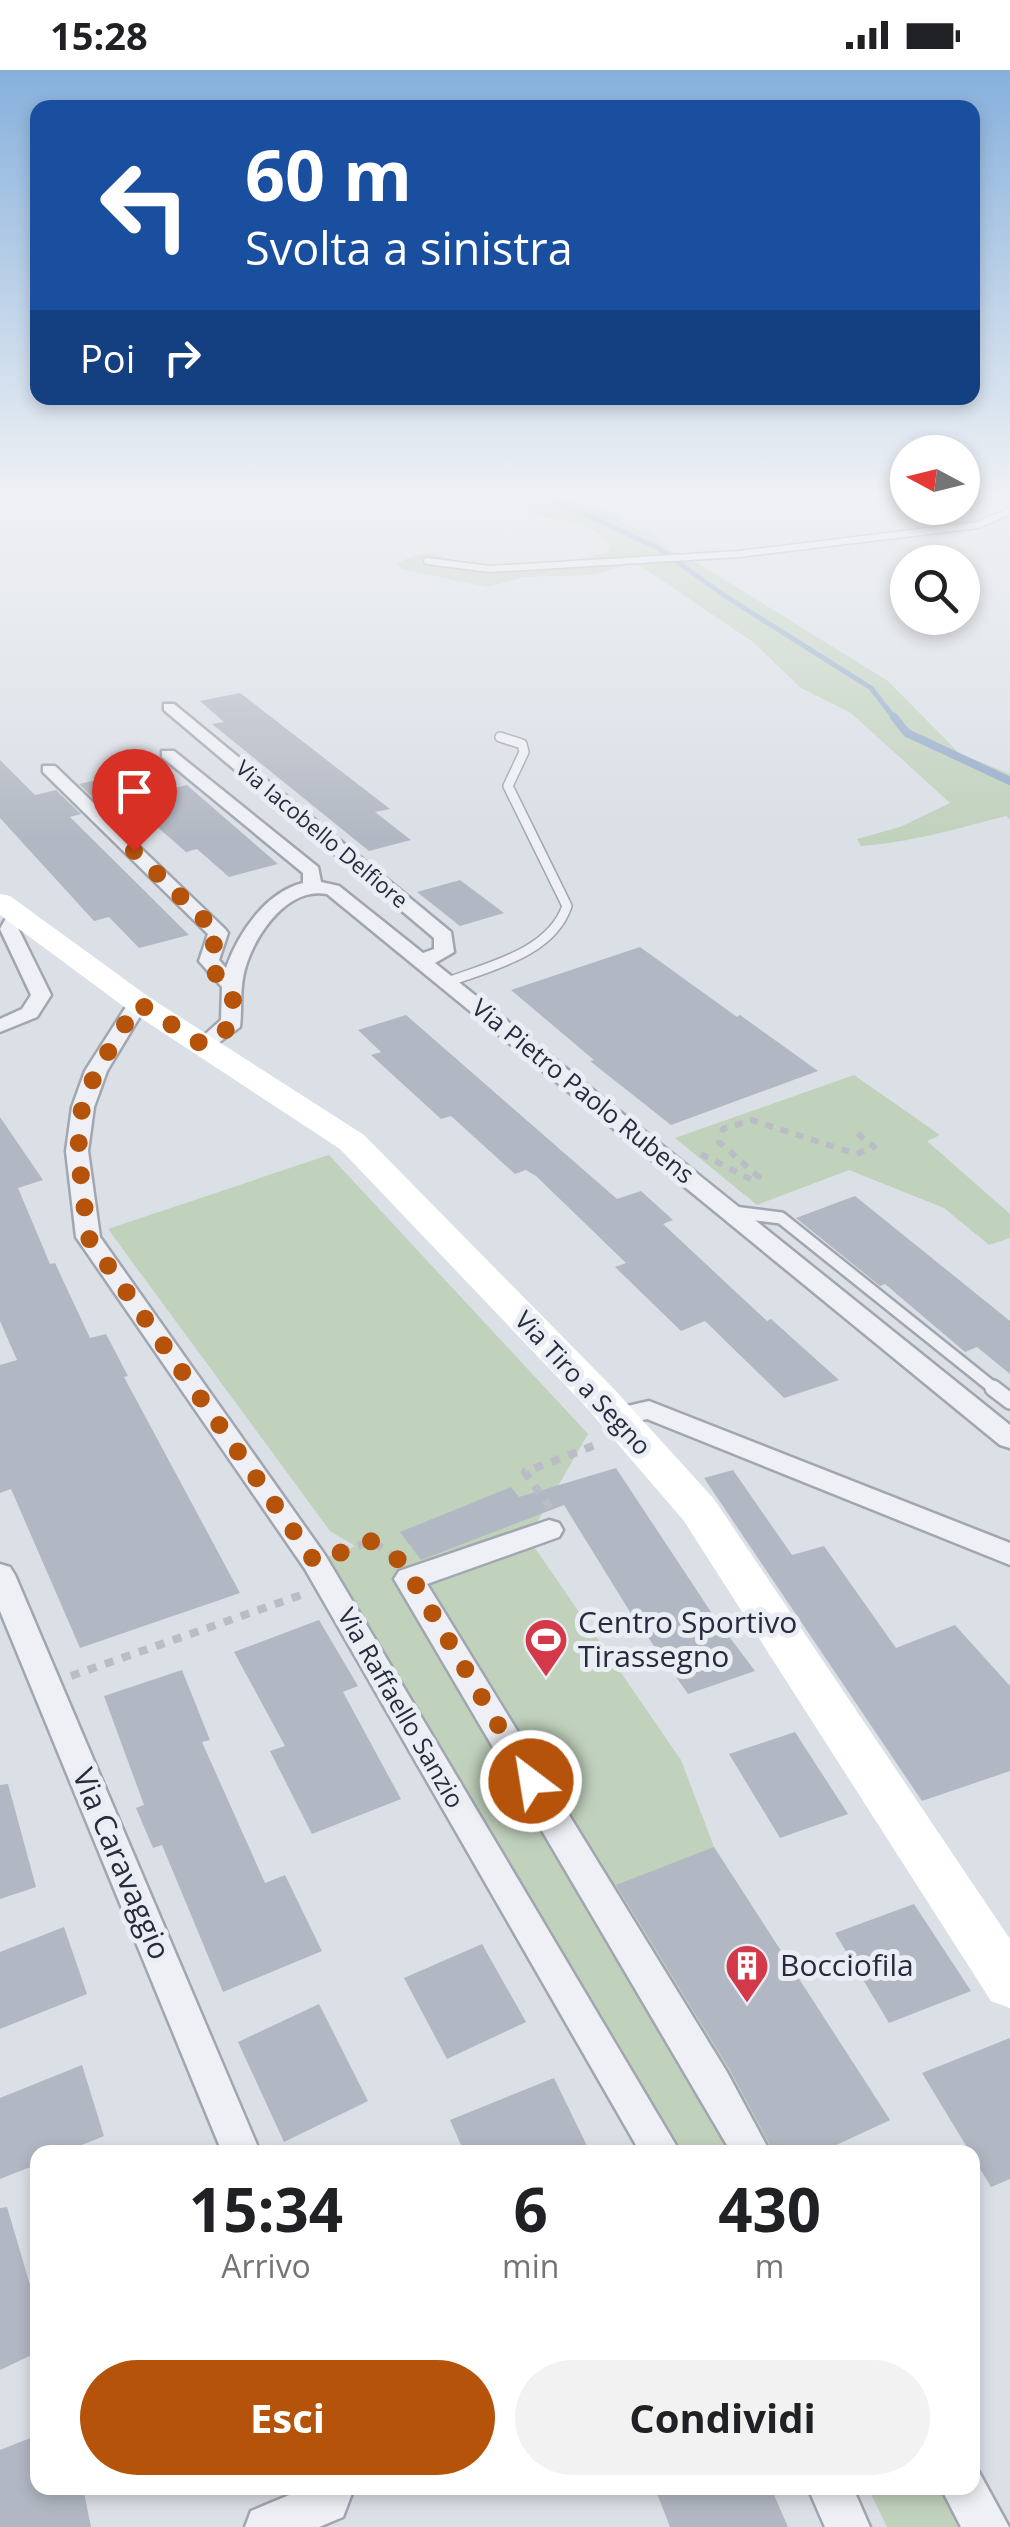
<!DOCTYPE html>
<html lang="it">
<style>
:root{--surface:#fff;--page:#f2f2f2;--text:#202124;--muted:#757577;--accent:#b45309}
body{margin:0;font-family:"Open Sans",sans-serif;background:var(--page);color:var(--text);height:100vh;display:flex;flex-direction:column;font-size:38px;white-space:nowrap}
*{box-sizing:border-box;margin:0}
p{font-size:32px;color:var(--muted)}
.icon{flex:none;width:55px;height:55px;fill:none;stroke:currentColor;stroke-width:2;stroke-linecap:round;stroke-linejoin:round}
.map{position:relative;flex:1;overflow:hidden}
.sheet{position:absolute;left:30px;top:2075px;width:950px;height:350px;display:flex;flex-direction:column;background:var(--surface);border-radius:20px;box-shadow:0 5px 15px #0003}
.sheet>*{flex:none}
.hud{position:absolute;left:30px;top:30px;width:950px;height:305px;border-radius:20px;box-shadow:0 5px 15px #0003;background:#1a4fa0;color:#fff;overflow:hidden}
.needle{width:65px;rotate:277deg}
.fabs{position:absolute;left:890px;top:365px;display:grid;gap:20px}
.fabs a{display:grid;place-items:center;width:90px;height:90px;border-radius:50%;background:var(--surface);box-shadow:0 5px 15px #0003;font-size:50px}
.pin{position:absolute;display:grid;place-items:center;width:85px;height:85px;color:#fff;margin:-102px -42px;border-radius:50% 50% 50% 0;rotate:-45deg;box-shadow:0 0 10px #0007}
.pin .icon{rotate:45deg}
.me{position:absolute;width:110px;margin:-55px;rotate:329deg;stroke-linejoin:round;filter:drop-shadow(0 0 8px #0008)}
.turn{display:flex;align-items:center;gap:35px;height:210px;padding:0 50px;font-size:45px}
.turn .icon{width:130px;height:130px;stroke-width:2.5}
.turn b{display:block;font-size:70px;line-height:85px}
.then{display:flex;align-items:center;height:95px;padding:0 50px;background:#0003;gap:20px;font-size:38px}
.eta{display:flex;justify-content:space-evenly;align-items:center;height:170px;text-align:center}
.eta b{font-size:60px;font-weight:700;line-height:70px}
.button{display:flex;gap:20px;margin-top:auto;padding:20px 50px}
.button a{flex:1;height:115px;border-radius:60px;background:var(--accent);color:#fff;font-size:40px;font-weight:700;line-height:115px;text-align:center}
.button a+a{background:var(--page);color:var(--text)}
.status{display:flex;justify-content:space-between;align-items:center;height:70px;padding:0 50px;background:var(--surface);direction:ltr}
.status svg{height:28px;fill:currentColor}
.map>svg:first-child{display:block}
.green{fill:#c0d1bc}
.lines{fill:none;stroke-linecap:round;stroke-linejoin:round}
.stream-far1{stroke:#94abc9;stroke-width:5}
.stream{stroke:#94abc9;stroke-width:8}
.building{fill:#b2b8c3}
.lane-far3-casing{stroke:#a1a6b0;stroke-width:9}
.lane-far2-casing{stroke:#a1a6b0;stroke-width:12}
.lane-far1-casing{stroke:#a1a6b0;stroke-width:16}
.lane-casing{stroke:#a1a6b0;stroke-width:20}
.street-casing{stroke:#a1a6b0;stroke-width:5}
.path-far1{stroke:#babdc5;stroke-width:6;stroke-dasharray:8 8;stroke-linecap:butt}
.path{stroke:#babdc5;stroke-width:8;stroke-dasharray:9 9;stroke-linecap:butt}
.lane-far3{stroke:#eef0f5;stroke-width:6}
.lane-far2{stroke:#eef0f5;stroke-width:9}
.lane-far1{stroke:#eef0f5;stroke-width:11}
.lane{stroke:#eef0f5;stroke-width:15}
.street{fill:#eef0f5;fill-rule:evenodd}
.secondary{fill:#fff;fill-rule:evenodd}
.route{stroke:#b45309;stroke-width:18;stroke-dasharray:0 32.4}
.labels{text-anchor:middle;stroke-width:10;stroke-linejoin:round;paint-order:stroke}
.far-street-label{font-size:22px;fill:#252c3d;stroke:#eaeef4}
.street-label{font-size:25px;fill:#252c3d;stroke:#eaeef4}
.near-poi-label{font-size:30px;fill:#252c3d;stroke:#eaeef4;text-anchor:start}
.near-street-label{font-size:30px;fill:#252c3d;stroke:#eaeef4}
</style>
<div class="status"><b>15:28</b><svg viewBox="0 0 49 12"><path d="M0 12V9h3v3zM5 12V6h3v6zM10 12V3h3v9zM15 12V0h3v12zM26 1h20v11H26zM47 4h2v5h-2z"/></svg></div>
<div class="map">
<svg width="1010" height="2457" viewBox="0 0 1010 2457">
<rect width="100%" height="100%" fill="#dbdfe6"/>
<!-- green -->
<g class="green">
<path d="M503,425H555L613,443L623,453L653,465L673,483L694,491L888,611L959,683L1010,704V749L1006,746C960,758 907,773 861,776L857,769L900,757L950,733L851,643L801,618L753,572L641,496L632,493L592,505L523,507L488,517L401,499L398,493C440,471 443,494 481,497C516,499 574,493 608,482L610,476C592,449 565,454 538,445C526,441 515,431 503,425Z"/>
<polygon points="854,1005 940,1065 927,1071 1010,1144 1010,1168 989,1175 944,1138 849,1100 757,1135 675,1068"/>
<polygon points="329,1085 588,1364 528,1468 681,1690 714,1777 890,2050 821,2082 661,2082 315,1492 355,1476 330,1461 108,1159"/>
<polygon points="868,2418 943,2418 964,2457 887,2457"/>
</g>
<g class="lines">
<!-- stream-far1 -->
<polyline class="stream-far1" points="544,425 658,478 725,526 871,618 896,650"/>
<!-- stream -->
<polyline class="stream" points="894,647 907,663 1010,711"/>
</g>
<!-- building -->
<g class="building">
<polygon points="240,623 390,739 375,742 411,770 369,781 212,654 224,652 200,631"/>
<polygon points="0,690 35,725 56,720 81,744 70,747 189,865 139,878 109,847 94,851 0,748"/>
<polygon points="139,696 167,720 187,715 278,794 229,807 197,779 186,782 130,733 105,739 79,714 97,710 93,707"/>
<polygon points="460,810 504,843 460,856 417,822"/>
<polygon points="640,877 737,947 740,945 818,1001 671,1055 590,991 594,990 511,920"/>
<polygon points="406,945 617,1129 641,1121 673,1150 663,1154 767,1251 771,1249 839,1310 784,1328 705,1251 681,1261 615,1197 626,1193 536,1106 526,1100 515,1104 451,1046 441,1049 371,985 381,982 358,960"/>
<polygon points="0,1047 43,1110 18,1118 50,1194 55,1193 90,1268 106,1264 128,1306 124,1307 240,1523 80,1578 11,1419 0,1423 0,1295 17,1290 0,1251"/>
<polygon points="855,1126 1010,1251 1010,1304 977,1277 965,1282 885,1214 880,1216 796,1148"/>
<polygon points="616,1398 715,1548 755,1601 688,1624 630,1542 564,1435 421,1490 400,1462 511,1417 519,1427"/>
<polygon points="733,1400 792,1485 824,1476 896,1578 955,1555 1010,1616 1010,1701 922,1731 704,1408"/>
<polygon points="319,1550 358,1616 343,1622 401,1729 312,1764 270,1681 285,1676 234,1582"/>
<polygon points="182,1600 210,1670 202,1672 265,1813 285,1805 322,1881 223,1922 162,1775 153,1778 136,1738 144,1735 104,1626"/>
<polygon points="795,1662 848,1744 780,1768 729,1684"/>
<polygon points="8,1714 36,1817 0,1829 0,1715"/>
<polygon points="714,1777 890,2050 821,2082 774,2082 730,2000 616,1815"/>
<polygon points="914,1834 971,1921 889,1953 835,1863"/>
<polygon points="64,1857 87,1924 0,1959 0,1882"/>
<polygon points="482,1874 526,1952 447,1989 404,1908"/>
<polygon points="319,1934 368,2031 284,2072 238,1972"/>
<polygon points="1010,1968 1010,2109 991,2117 922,2003"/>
<polygon points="82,1995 104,2066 65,2082 38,2082 38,2094 0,2109 0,2028"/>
<polygon points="554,2008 590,2082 464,2082 450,2050"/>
<polygon points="7,2137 38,2242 38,2282 0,2300 0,2138"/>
<polygon points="38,2365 38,2418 83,2418 91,2457 0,2457 0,2380"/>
<polygon points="655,2418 771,2418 788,2457 670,2457"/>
</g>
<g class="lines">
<defs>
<polyline id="lane-far3" points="427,491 490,499 739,484 978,455 1010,441"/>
<path id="lane-far2" d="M448,912C490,896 551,883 567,836L508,716L524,682L522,674L500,667"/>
<polyline id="lane-far1" points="733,1142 781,1148 996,1320"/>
<polyline id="lane" points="993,1318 1010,1331"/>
<g id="street">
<path d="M164,634H174L451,862L454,882L435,893L1010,1355V1378L1000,1375L327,824C285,816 249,872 243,908C240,924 242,941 240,957L210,979H196L193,975L221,950L222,917L199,891L208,864L43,702V696H55L225,859L228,863L219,890L226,898C238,863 266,822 303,813V803L162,687V681H174L318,797L321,812L339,816L423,883L434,879V868L164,640Z"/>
<polygon points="18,837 27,843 18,858 51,925 37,947 0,962 0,949 22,939 31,925 0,859 11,839"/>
<polygon points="138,927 148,933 107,1001 94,1037 88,1081 100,1167 325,1485 680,2082 640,2082 305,1499 76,1167 66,1081 72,1037 85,1001 131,929"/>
<polygon points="649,1331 1010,1473 1010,1495 647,1349 616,1356 606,1353 603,1347 606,1341"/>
<polygon points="549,1450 559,1453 563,1460 559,1467 427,1514 727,2002 770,2082 731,2082 394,1509 399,1501"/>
<polygon points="0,1494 10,1497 15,1505 260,2082 222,2082 0,1541"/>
<polygon points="972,2400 979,2402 1009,2457 961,2457 941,2418 972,2418"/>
<polygon points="306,2418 354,2418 343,2447 319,2457 245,2457 251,2441"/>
<polygon points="808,2418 853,2418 870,2457 825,2457"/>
</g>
</defs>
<!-- lane-far3 casing -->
<use href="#lane-far3" class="lane-far3-casing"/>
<!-- lane-far2 casing -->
<use href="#lane-far2" class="lane-far2-casing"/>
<!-- lane-far1 casing -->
<use href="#lane-far1" class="lane-far1-casing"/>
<!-- lane casing -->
<use href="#lane" class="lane-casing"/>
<!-- street casing -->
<use href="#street" class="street-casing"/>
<!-- path-far1 -->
<polyline class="path-far1" points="701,1084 752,1110 759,1107 719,1072 723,1059 752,1050 856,1084 874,1077 852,1059"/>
<!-- path -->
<g class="path">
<polyline points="550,1438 525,1402 598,1374"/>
<polyline points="341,1482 372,1471 396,1488"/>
<polyline points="71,1606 304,1524"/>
</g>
<!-- lane-far3 -->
<use href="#lane-far3" class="lane-far3"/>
<!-- lane-far2 -->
<use href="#lane-far2" class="lane-far2"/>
<!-- lane-far1 -->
<use href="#lane-far1" class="lane-far1"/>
<!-- lane -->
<use href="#lane" class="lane"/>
<!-- street -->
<use href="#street" class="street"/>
<!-- secondary -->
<polygon class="secondary" points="0,824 10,826 149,927 364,1065 614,1319 714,1429 1010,1869 1010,1938 991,1931 684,1451 586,1337 340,1079 127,939 0,845"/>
</g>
<!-- sky -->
<linearGradient id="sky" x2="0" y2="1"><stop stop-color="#86b0dc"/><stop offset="0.55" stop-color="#eff1f4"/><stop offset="1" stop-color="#eff1f4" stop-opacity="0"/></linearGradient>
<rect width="1010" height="769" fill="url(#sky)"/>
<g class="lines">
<!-- route -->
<path class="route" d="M134,781L218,863L208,891C226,927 239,905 230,957L203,975L138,933L96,1002L82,1037L78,1081L88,1167L315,1492L372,1471L403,1493L531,1711"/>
</g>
<!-- icons -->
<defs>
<symbol id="stadium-pin" viewBox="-11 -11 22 30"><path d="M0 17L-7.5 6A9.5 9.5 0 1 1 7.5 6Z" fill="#d33948" stroke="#eaeef4"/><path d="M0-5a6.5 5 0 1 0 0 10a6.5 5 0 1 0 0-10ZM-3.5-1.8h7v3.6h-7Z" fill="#fff"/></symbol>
<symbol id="building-pin" viewBox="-11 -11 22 30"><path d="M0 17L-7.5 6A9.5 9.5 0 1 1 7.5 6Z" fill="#d33948" stroke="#eaeef4"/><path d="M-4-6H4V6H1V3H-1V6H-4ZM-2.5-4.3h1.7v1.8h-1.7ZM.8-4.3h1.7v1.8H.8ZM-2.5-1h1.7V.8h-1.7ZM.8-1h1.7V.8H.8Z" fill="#fff"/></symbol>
</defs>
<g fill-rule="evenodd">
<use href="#stadium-pin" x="521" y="1545" width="50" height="68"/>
<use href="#building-pin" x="722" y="1871" width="50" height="68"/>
</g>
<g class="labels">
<!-- far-street labels -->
<g class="far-street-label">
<text transform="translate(322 764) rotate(40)" y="8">Via Iacobello Delfiore</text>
</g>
<!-- street labels -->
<g class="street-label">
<text transform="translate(583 1021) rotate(39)" y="9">Via Pietro Paolo Rubens</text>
<text transform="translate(583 1313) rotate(47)" y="9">Via Tiro a Segno</text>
<text transform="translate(401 1638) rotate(60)" y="9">Via Raffaello Sanzio</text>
</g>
<!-- near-poi labels -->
<g class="near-poi-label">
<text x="578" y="1563">Centro Sportivo<tspan x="578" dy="34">Tirassegno</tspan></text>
<text x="780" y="1906">Bocciofila</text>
</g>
<!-- near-street labels -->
<g class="near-street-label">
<text transform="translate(121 1794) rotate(67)" y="10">Via Caravaggio</text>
</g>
</g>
</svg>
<div class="fabs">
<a><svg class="needle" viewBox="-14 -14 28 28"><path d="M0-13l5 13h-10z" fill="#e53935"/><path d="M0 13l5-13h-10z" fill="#757577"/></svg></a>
<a><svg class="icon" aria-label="search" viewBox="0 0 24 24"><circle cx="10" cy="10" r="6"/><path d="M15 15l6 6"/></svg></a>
</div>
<div class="pin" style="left:134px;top:781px;background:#d93025"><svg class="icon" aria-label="arrive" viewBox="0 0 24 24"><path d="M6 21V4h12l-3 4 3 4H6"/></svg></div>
<svg class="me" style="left:531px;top:1711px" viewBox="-20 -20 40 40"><circle r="17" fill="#b45309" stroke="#fff" stroke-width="3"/><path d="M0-11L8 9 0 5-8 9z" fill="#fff"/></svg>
<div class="hud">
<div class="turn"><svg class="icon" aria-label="left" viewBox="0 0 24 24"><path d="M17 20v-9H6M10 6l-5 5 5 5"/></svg><div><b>60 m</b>Svolta a sinistra</div></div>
<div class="then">Poi<svg class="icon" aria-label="right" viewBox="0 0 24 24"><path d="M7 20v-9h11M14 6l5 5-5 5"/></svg></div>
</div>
<section class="sheet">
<div class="eta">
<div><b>15:34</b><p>Arrivo</p></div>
<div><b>6</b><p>min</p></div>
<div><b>430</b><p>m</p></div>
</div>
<div class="button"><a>Esci</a><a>Condividi</a></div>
</section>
</div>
